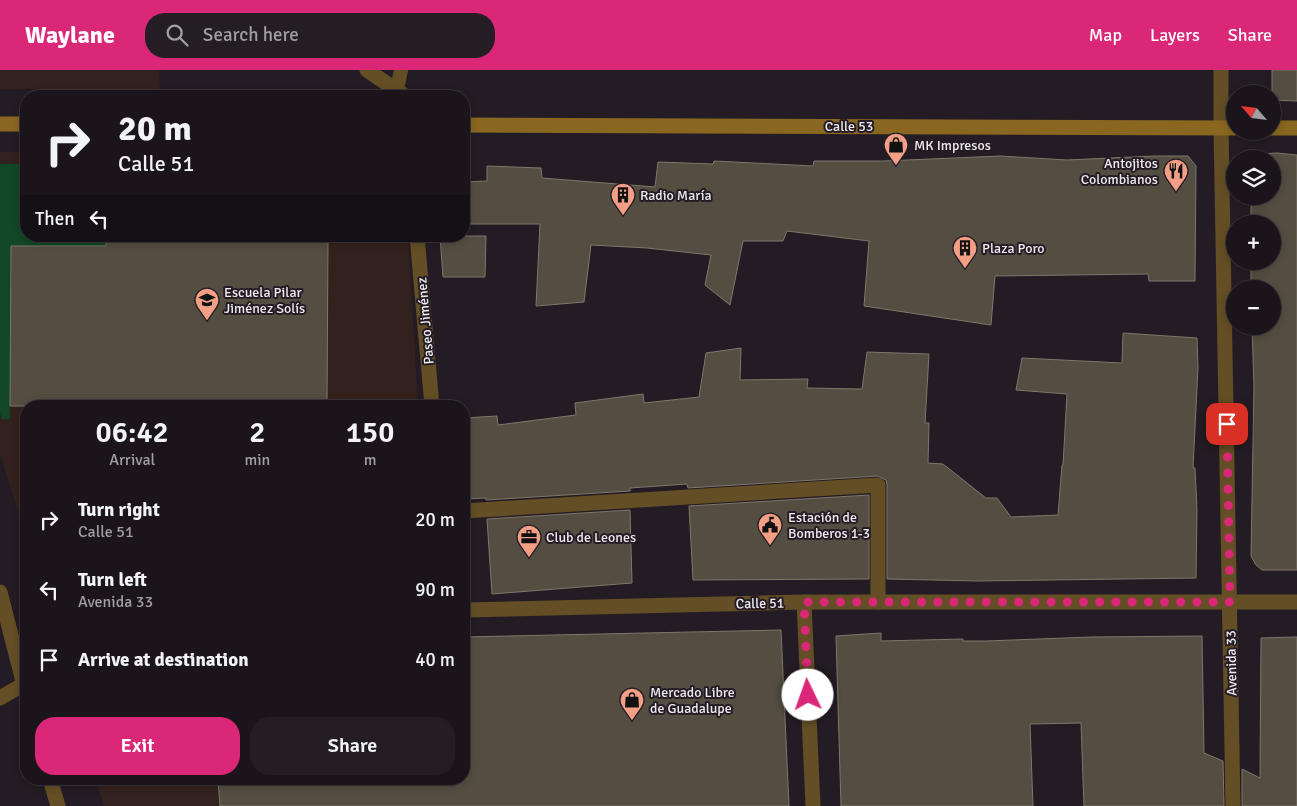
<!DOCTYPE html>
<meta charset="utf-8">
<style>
:root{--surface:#1b151b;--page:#241e24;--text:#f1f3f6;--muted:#a09fa3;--line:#39343a;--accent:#db2777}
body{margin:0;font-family:Signika,sans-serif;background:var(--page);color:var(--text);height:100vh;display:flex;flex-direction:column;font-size:19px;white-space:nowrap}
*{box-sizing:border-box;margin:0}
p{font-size:16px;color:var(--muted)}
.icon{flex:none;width:28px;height:28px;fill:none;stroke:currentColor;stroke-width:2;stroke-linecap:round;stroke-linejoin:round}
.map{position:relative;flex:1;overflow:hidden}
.sheet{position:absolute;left:20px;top:330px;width:450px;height:385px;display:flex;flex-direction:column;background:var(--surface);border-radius:20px;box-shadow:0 2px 8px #0003,0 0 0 1px var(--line)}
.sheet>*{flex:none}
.hud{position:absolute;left:20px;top:20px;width:450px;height:152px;border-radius:20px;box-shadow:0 2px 8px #0003,0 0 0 1px var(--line);background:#1b151b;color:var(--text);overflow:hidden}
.needle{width:32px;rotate:298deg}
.buttons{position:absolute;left:1226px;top:15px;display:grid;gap:10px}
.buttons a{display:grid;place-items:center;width:55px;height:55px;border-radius:50%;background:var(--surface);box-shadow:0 2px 8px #0003,0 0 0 1px var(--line);font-size:25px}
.pin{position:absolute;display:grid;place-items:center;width:42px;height:42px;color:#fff;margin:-21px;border-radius:10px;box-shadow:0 2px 8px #0006}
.me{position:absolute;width:55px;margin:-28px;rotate:357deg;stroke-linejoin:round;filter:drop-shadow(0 0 4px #0008)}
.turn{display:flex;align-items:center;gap:18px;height:105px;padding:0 15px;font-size:22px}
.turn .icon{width:65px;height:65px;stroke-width:2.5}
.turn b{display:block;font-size:35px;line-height:42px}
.then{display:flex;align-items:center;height:48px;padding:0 15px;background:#0003;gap:10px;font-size:19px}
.eta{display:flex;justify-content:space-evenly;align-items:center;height:85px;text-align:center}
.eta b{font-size:30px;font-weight:600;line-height:35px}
.button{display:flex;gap:10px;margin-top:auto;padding:10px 15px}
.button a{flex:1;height:58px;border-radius:20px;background:var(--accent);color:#fff;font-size:20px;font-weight:600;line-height:58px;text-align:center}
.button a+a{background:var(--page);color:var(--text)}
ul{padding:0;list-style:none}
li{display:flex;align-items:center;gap:15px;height:70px;padding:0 15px}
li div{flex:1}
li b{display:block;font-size:19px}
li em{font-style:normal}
header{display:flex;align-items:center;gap:30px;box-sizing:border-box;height:70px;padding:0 25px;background:var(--accent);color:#fff}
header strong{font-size:24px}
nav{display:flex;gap:28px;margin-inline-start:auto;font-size:18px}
.search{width:350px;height:45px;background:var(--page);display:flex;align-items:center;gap:12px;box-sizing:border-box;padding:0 18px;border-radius:20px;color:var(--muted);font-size:19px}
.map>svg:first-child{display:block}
.education{fill:#33211d}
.green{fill:#114726}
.building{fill:#544d42;stroke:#7e776b}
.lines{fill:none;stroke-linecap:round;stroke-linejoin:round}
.service{stroke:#634e25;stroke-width:14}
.pedestrian{stroke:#634e25;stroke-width:15}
.minor{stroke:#634e25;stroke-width:15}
.tertiary{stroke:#634e25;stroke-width:15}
.secondary{stroke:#896720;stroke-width:15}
.route{stroke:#db2777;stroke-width:9;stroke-dasharray:0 16.2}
.labels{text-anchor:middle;stroke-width:4;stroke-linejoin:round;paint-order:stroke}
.street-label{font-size:14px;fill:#efeaef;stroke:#241c24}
.poi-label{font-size:14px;fill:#efeaef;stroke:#241c24;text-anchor:start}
</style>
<header>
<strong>Waylane</strong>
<div class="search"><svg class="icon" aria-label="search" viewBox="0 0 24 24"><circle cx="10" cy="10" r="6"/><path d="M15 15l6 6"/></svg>Search here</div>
<nav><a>Map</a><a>Layers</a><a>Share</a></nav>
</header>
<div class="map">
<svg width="1297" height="736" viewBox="0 0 1297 736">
<rect width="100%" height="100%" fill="#241c24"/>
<!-- education -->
<g class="education">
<polygon points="0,0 159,0 160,19 0,19"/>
<polygon points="0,82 26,82 26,166 408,166 418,336 26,336 26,466 0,384"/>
<polygon points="96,709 296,709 297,736 104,736"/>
</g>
<!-- green -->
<polygon class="green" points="0,94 26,94 26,166 106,166 106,176 11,176 10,349 2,349 0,343"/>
<!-- building -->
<g class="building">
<polygon points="1272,0 1297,0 1297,31 1272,30"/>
<polygon points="1277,83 1297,85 1297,500 1262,500 1256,495 1251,486 1254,317 1252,256 1272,256 1272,219 1251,219 1251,191 1272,191 1272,154 1251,154 1251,126 1272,126 1272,89 1254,89 1257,84"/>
<polygon points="1000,86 1067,90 1155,86 1188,86 1196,96 1195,211 1149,211 1148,204 995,206 991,255 864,236 869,171 787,161 783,171 743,171 730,235 705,215 711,185 647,178 591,175 584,232 536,236 540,154 464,154 464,112 487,111 487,96 541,98 542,108 655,117 658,92 713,94 714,91 813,96 814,91 884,91"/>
<polygon points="106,166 224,166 224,170 328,170 327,336 10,336 11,176 106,176"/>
<polygon points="440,166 486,166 485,207 443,207"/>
<polygon points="1123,263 1197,268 1198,297 1193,398 1195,398 1197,440 1196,508 978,511 887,509 887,415 886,410 878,406 688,418 687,414 630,418 630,421 486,430 486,428 464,429 464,348 497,346 498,355 576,345 575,333 643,324 644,333 699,327 706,283 741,278 740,310 808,309 807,318 862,319 867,282 929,284 925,353 929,353 928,393 943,394 986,428 997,428 1011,447 1058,445 1062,395 1063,395 1067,324 1016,320 1022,288 1122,293"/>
<polygon points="869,425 869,509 693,510 689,436"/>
<polygon points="630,440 632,513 492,524 487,449"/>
<polygon points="781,560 789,736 220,736 218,709 464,709 464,567"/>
<polygon points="881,563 881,571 963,569 963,571 986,571 1092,567 1202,566 1204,683 1223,691 1224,736 1084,736 1081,653 1030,654 1033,736 841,736 836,566"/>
<polygon points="1297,567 1297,736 1242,736 1242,699 1260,708 1261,568"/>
</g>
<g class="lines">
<!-- service -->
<polyline class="service" points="397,19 401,0"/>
<!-- pedestrian -->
<polyline class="pedestrian" points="417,166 432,336"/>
<!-- minor -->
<g class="minor">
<polyline points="367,0 405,26"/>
<polyline points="1221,58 1233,736"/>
<polyline points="464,441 878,415 878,532"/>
<polyline points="0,522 26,623"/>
<polyline points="804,532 813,736"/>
<polyline points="464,540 804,532 1297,532"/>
<polyline points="0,628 24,614"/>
<polyline points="50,709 58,736"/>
</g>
<!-- tertiary -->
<polyline class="tertiary" points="1221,0 1221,58"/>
<!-- secondary -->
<g class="secondary">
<polyline points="0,54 26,54"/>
<polyline points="464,55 1235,58"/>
<polyline points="1272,58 1297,58"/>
</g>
</g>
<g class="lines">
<!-- route -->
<polyline class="route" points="808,625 804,532 1230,532 1227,354"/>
</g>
<!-- icons -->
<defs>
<symbol id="shop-pin" viewBox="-11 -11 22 30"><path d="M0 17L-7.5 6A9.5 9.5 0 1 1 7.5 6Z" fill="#f39f85" stroke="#241c24"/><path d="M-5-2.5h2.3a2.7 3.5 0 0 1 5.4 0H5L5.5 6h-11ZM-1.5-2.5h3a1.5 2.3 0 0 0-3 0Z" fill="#111"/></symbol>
<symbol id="restaurant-pin" viewBox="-11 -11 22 30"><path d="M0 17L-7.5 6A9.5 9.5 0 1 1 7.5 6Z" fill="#f39f85" stroke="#241c24"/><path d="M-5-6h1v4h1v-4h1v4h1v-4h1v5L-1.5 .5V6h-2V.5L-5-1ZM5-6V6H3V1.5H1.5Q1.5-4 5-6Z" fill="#111"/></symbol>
<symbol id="building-pin" viewBox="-11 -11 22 30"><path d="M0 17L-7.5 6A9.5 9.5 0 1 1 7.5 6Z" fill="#f39f85" stroke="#241c24"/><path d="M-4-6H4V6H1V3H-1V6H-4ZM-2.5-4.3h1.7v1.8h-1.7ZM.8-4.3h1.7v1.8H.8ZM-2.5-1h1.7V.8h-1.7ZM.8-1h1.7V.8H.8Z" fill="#111"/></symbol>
<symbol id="school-pin" viewBox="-11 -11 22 30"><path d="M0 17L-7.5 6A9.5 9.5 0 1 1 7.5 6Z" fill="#f39f85" stroke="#241c24"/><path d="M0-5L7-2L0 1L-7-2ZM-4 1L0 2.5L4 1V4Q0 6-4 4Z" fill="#111"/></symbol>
<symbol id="civic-pin" viewBox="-11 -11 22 30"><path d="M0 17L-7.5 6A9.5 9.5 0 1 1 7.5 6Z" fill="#f39f85" stroke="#241c24"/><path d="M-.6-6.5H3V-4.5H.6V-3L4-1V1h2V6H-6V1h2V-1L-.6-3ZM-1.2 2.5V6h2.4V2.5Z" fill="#111"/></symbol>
<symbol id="office-pin" viewBox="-11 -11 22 30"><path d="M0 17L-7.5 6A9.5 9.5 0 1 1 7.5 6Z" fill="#f39f85" stroke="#241c24"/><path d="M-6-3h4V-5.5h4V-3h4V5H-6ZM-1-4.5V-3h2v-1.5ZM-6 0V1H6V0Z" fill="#111"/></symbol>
</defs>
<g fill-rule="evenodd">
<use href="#shop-pin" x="882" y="61" width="28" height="38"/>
<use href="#restaurant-pin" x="1162" y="87" width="28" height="38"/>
<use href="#building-pin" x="609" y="111" width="28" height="38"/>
<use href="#building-pin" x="951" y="164" width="28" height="38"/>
<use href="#school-pin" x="193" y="216" width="28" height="38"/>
<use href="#civic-pin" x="756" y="441" width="28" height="38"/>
<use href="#office-pin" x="515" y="453" width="28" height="38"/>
<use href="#shop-pin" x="618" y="616" width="28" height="38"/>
</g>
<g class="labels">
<!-- street labels -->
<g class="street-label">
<text x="849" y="61">Calle 53</text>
<text transform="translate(425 251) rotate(-95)" y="5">Paseo Jiménez</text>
<text transform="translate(760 533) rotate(-1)" y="5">Calle 51</text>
<text transform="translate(1231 593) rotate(-91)" y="5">Avenida 33</text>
</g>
<!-- poi labels -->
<g class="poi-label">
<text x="914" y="80">MK Impresos</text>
<text x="1158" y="98" text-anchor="end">Antojitos<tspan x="1158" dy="16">Colombianos</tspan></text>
<text x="640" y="130">Radio María</text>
<text x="982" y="183">Plaza Poro</text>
<text x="224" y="227">Escuela Pilar<tspan x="224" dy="16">Jiménez Solís</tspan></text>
<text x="788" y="452">Estación de<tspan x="788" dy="16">Bomberos 1-3</tspan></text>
<text x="546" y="472">Club de Leones</text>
<text x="650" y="627">Mercado Libre<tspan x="650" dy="16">de Guadalupe</tspan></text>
</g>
</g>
</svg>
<div class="buttons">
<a><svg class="needle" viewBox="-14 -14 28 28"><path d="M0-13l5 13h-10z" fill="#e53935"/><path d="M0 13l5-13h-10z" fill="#a09fa3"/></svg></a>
<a><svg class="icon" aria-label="layers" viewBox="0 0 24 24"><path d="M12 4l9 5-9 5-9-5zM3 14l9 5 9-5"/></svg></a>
<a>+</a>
<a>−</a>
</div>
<div class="pin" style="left:1227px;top:354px;background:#d93025"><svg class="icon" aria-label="arrive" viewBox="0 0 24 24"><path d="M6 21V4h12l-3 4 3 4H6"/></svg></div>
<svg class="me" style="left:808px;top:625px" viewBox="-20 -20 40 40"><circle r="19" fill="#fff"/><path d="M0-13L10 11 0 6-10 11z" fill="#db2777"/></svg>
<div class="hud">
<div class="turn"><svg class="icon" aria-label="right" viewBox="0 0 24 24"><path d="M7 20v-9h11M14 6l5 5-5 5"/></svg><div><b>20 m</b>Calle 51</div></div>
<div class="then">Then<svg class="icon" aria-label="left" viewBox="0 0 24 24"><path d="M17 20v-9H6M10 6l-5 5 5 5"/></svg></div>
</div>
<section class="sheet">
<div class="eta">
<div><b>06:42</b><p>Arrival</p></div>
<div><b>2</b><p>min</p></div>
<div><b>150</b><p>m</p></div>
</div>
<ul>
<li><svg class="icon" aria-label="right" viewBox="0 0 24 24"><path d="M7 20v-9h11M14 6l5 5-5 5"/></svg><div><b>Turn right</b><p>Calle 51</p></div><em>20 m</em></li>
<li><svg class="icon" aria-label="left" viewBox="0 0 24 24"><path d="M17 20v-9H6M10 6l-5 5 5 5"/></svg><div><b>Turn left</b><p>Avenida 33</p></div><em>90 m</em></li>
<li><svg class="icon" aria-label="arrive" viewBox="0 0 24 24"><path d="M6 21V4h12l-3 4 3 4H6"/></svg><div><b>Arrive at destination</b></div><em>40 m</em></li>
</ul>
<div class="button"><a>Exit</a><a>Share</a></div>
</section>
</div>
